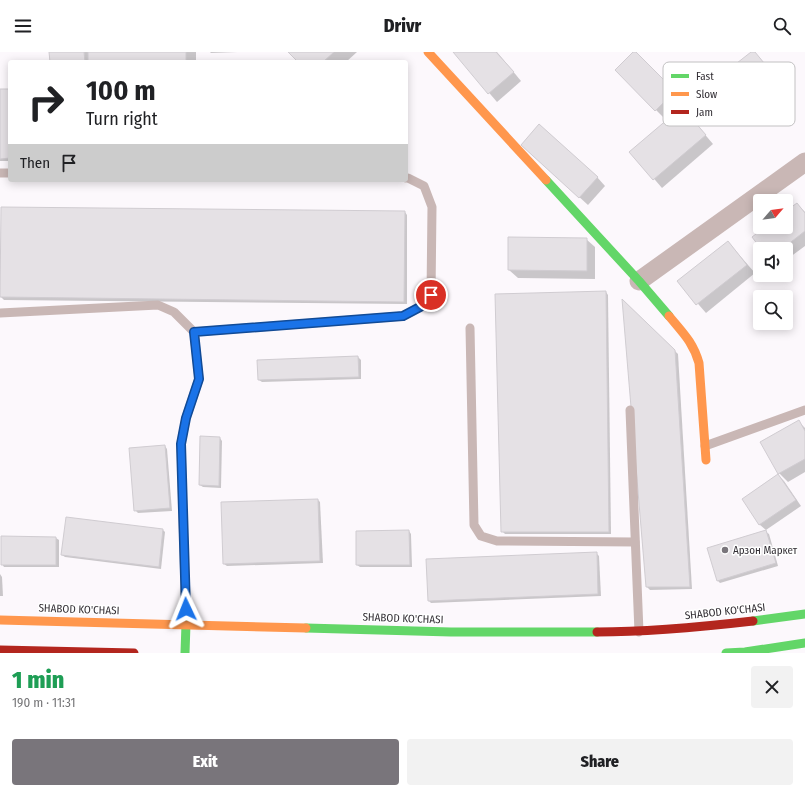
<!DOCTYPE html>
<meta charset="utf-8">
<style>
:root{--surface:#fff;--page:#f2f2f2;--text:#202124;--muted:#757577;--accent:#79757b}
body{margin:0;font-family:"Fira Sans Condensed",sans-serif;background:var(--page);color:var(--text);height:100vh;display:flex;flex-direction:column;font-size:15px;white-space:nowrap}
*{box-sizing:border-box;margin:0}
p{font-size:13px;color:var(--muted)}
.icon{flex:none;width:22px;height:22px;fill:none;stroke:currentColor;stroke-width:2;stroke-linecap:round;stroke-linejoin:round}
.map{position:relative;height:601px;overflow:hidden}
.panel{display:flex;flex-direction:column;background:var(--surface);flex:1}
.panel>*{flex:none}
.banner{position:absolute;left:8px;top:8px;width:400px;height:122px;border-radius:4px;box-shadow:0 2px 10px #0003;background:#fff;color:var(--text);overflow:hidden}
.needle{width:26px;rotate:62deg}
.tools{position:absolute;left:753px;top:142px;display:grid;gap:8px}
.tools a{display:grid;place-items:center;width:40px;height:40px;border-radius:4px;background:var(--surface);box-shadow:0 2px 10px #0003;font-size:20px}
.pin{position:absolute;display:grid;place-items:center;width:34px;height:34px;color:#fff;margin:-17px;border:2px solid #fff;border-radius:50%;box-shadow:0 1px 4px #0007}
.me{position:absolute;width:44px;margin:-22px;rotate:358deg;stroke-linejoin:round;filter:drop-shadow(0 0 3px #0008)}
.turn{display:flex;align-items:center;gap:14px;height:84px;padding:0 12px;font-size:18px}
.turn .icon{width:52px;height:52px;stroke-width:2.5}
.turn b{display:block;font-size:28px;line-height:34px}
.then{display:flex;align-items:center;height:38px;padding:0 12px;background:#0003;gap:8px;font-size:15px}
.round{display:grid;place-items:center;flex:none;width:42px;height:42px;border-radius:4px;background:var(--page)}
.summary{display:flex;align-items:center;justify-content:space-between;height:68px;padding:0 12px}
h1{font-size:24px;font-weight:800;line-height:30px;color:#1e9e55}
.action{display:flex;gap:8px;margin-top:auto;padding:8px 12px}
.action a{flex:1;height:46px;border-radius:4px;background:var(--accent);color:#fff;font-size:16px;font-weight:800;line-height:46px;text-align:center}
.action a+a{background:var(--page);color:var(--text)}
header{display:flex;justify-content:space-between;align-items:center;height:52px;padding:0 12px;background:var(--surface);font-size:18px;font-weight:800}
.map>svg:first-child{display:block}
.shadow{fill:#0003}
.building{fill:#e5e1e5;stroke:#d0ccd1}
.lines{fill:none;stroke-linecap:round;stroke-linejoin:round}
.lane{stroke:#c9b7b5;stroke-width:9}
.street{stroke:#c9b7b5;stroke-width:19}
.fast{stroke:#63d668;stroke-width:9}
.slow{stroke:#ff974d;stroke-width:9}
.jam{stroke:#b3261e;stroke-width:9}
.route-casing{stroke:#114b97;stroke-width:10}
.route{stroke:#1a73e8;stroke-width:7}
.poi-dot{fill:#79757b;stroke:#fff;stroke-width:1.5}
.labels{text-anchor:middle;stroke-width:3;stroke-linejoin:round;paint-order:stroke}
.poi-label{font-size:11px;fill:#332f35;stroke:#fff;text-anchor:start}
.street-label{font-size:11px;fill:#332f35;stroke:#fff}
.key{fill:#fff;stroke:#c2c1c2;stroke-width:1}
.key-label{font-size:11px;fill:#332f35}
</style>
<header><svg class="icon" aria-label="menu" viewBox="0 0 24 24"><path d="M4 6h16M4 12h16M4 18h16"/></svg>Drivr<svg class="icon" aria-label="search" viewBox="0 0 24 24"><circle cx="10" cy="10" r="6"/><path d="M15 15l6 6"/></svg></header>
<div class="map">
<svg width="805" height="601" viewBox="0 0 805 601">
<rect width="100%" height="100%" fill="#fcf8fc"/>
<!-- shadow -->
<g class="shadow">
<polygon points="50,0 196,0 196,10 51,10"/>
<polygon points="210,0 238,0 211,1"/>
<polygon points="290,0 357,0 346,10 299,10"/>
<polygon points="454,0 497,0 521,29 497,50"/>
<polygon points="635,0 683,48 664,66 616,18"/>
<polygon points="753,0 759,5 773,23 745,46 739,40"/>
<rect x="0" y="38" width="10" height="71"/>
<polygon points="690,65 713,92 662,136 631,100"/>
<polygon points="531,101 597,125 605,134 588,153"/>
<polygon points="797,152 805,160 805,194 786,208 786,197 762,197 766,175 786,175 786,160"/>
<polygon points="405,160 407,163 407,252 4,248 1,245"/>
<polygon points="586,187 595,195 595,227 518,226 509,218"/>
<polygon points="728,190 755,221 706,261 679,230"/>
<polygon points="606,240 608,243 611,482 505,482 502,479"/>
<polygon points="624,250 678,302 692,537 650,538 647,535"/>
<polygon points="358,305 361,308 361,327 262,330 259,328"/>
<polygon points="799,370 805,376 805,420 788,430 779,421 762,390"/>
<polygon points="220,386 222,389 221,436 203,435 200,433"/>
<polygon points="165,394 167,397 172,459 138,461 135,458"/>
<polygon points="778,423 784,429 801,454 766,478 760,473 743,447"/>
<polygon points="318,448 320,450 323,511 227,514 224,512"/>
<polygon points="163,478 165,480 161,517 65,505 62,503"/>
<polygon points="409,479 411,482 412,515 360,515 357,513"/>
<polygon points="766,480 769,482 778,514 720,531 718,529"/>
<polygon points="2,485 56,486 59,488 59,515 4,515 2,512"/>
<polygon points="596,501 599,504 601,544 431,551 429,549"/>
<polygon points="0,522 2,525 3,544 0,544"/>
</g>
<!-- building -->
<g class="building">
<polygon points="49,0 84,0 85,10 50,10"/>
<rect x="88" y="0" width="98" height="10"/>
<polygon points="288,0 334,0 323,10 298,10"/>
<polygon points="453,0 496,0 514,20 488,42"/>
<polygon points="633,0 636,0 675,39 655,59 615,18"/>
<polygon points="751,0 755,0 769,17 739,41 723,22"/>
<polygon points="0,37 10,37 10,106 0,107"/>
<polygon points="682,55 706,83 653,128 629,100"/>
<polygon points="539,72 598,125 579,146 521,93"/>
<polygon points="797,151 805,161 805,179 782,197 761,197 752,185 765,175 786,175 786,159"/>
<polygon points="1,155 405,159 404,250 0,245"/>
<polygon points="508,185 587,186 587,219 508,218"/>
<polygon points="728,189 747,213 696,253 677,229"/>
<polygon points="606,239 609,480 501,480 495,242"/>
<polygon points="622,247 675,298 690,535 646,535"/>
<polygon points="358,304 359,325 258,328 257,308"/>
<polygon points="799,368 805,379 805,407 778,422 760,390"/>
<polygon points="200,384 220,385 219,434 199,433"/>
<polygon points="165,393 170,456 134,459 129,396"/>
<polygon points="778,422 796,448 759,473 742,447"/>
<polygon points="318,447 320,509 223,512 221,450"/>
<polygon points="66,465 163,477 159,515 61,503"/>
<polygon points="409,478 410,513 356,513 356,479"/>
<polygon points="766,478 776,511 717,529 707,496"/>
<polygon points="1,484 56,485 56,513 1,513"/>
<polygon points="597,500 598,542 428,549 426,507"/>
</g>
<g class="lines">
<!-- lane -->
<g class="lane">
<polyline points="0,121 10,121"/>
<polyline points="0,261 158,253 174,260 194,280 199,327 186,366 181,392 186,572"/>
<polyline points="470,276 474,473 481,484 497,489 635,490"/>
<polyline points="194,280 403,264 420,255 431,243 432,155 424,134 408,126 406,126"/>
<polyline points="630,358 639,580"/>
<polyline points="705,394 805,358"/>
</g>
<!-- street -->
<polyline class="street" points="639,229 805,110"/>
<!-- fast -->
<g class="fast">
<polyline points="546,128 639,229 669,264"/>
<polyline points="753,569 805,562"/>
<polyline points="306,576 451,580 597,580"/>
<polyline points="185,601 186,572"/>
<polyline points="726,601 745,600 805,591"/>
</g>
<!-- slow -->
<g class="slow">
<polyline points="428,0 546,128"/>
<path d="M669,264C683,281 693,290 699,311L706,408"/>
<polyline points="0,568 306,576"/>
</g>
<!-- jam -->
<g class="jam">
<path d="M597,580C650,580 701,575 753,569"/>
<polyline points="0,598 134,601"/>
</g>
</g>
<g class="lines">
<defs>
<polyline id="route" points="186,557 181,392 186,366 199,327 194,280 403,264 420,255 431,243"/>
</defs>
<!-- route casing -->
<use href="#route" class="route-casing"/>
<!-- route -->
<use href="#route" class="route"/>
</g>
<!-- markers -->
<circle class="poi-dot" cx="725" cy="498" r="4"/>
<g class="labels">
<!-- poi labels -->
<g class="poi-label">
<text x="733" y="502">Арзон Маркет</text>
</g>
<!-- street labels -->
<g class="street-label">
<text transform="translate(79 557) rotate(2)" y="4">SHABOD KO'CHASI</text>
<text transform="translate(725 559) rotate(-6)" y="4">SHABOD KO'CHASI</text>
<text transform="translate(403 566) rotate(2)" y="4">SHABOD KO'CHASI</text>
</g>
</g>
<!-- legend -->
<rect x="663" y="10" width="132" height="64" rx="6" class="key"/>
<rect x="671" y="22" width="18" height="4" fill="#63d668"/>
<rect x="671" y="40" width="18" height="4" fill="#ff974d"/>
<rect x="671" y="58" width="18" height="4" fill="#b3261e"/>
<g class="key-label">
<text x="696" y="28">Fast</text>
<text x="696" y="46">Slow</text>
<text x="696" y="64">Jam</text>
</g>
</svg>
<div class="tools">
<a><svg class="needle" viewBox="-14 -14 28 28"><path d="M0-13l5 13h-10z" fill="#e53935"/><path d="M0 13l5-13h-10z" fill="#757577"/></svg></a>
<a><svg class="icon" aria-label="sound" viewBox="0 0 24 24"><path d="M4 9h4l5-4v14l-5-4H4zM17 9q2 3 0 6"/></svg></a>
<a><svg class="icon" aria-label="search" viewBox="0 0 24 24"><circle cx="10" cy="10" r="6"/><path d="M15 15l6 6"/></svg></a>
</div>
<div class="pin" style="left:431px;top:243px;background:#d93025"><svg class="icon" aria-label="arrive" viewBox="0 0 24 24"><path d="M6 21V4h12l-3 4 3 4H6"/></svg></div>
<svg class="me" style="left:186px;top:557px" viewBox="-20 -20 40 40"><path d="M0-17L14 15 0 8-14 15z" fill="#1a73e8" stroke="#fff" stroke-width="4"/></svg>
<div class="banner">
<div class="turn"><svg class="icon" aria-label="right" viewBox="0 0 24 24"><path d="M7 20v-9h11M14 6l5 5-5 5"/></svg><div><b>100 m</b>Turn right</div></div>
<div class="then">Then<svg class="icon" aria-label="arrive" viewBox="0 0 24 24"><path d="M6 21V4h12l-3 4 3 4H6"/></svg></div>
</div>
</div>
<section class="panel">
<div class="summary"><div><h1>1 min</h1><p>190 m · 11:31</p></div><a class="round"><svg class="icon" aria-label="close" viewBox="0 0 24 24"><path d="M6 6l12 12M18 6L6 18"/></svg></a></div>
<div class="action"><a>Exit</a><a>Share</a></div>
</section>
